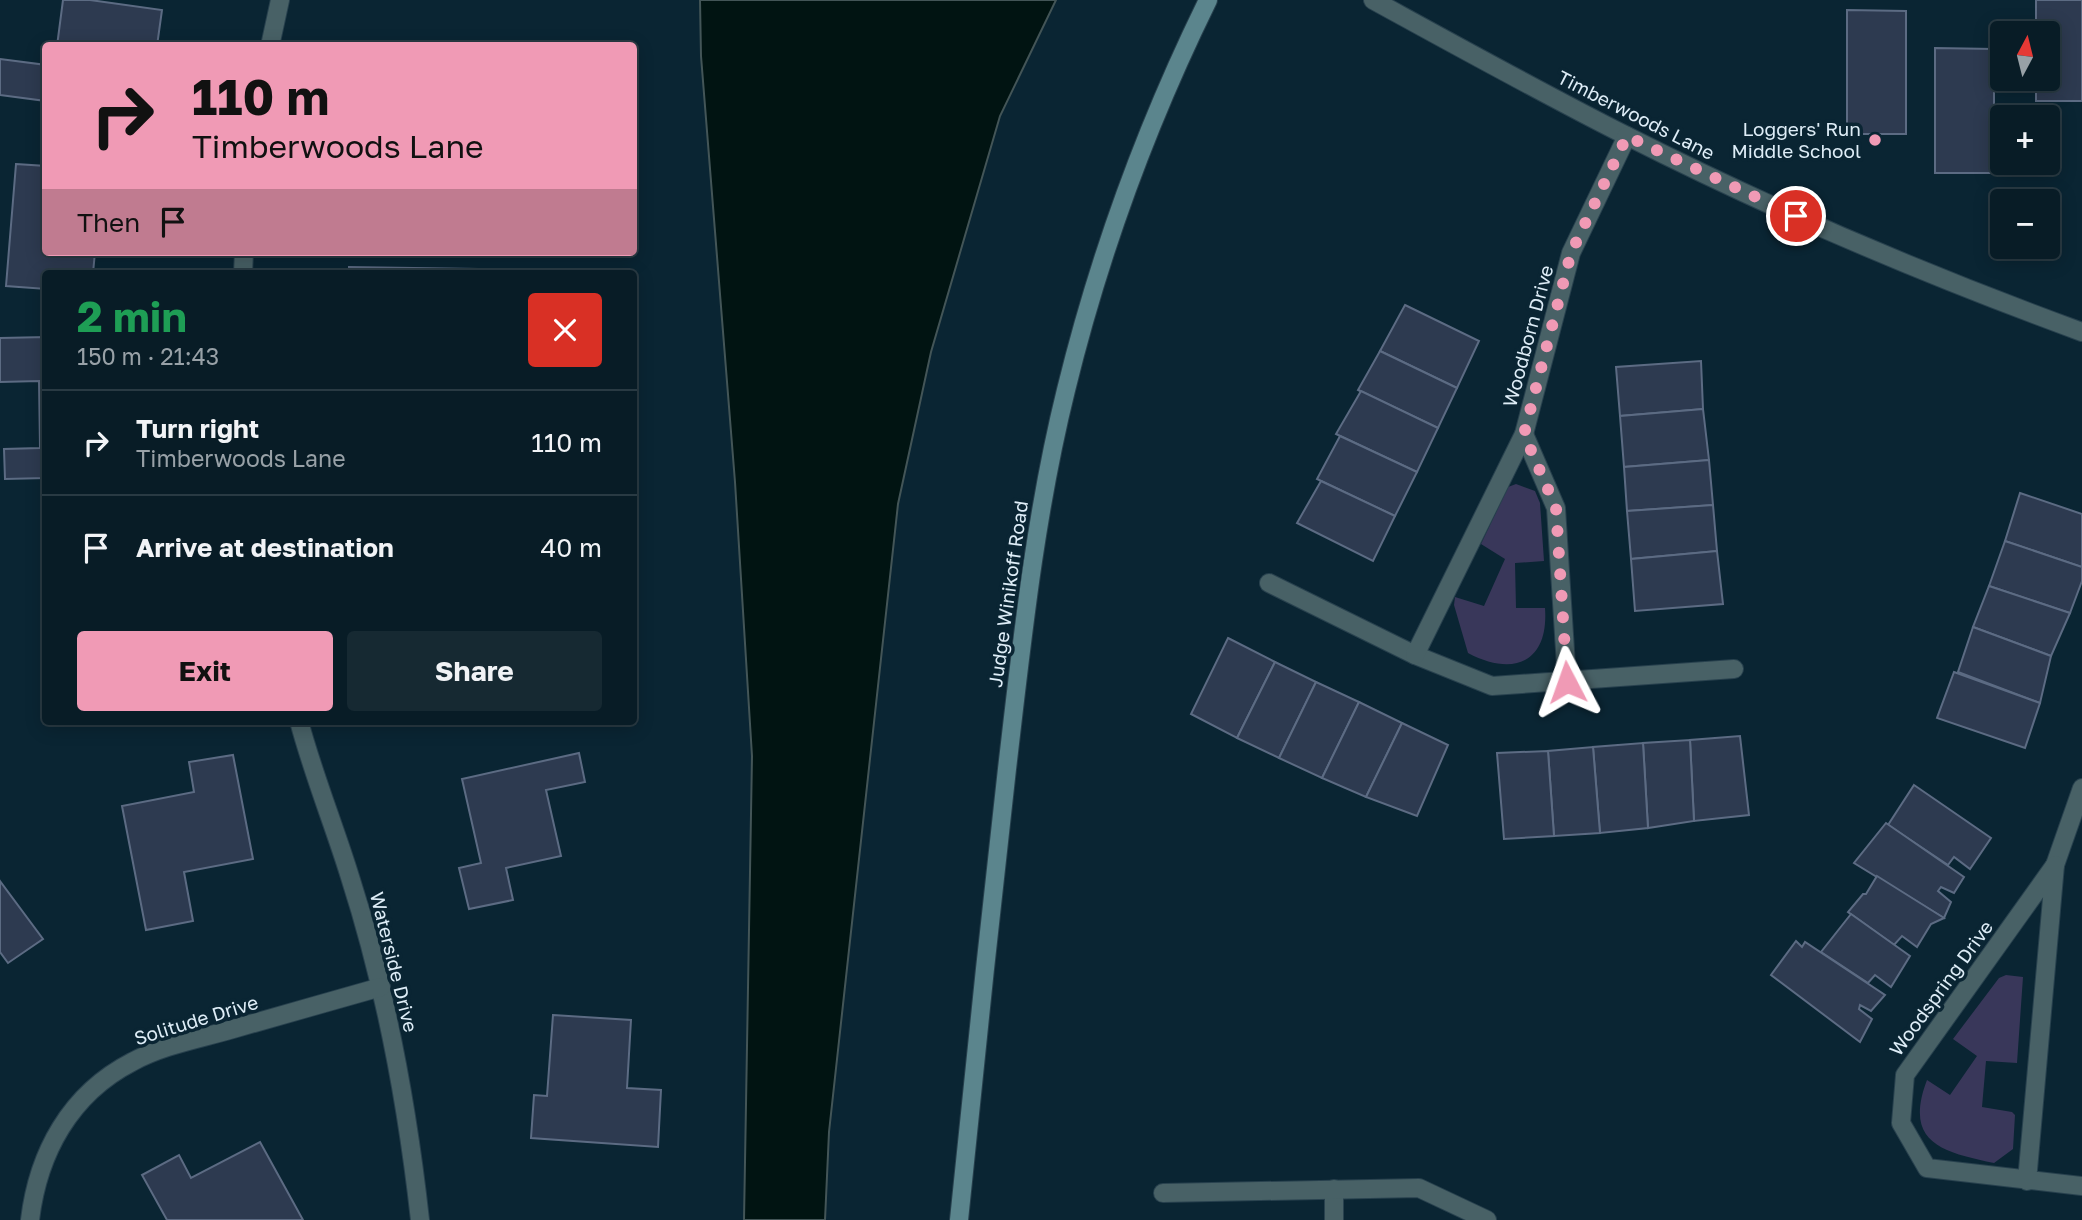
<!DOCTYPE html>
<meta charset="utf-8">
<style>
:root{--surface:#081c26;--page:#162932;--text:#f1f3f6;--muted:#98a1a7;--line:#293a43;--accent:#f09ab5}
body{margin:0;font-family:"Golos Text",sans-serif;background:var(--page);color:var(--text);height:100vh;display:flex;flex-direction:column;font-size:26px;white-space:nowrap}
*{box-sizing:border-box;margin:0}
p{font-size:23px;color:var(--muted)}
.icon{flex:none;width:38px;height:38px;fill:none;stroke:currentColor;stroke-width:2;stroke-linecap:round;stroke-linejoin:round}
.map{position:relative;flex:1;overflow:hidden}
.panel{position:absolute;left:42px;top:270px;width:595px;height:455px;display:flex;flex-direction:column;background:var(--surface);border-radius:7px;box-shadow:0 4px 18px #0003,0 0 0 2px var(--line)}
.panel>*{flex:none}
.hud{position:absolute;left:42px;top:42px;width:595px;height:214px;border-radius:7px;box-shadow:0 4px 18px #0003,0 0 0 2px var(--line);background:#f09ab5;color:#111;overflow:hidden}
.needle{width:46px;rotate:7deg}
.tools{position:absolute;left:1990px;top:21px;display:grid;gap:14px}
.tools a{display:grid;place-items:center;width:70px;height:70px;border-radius:7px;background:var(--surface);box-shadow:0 4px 18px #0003,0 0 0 2px var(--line);font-size:35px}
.pin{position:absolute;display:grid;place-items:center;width:60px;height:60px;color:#fff;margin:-30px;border:4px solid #fff;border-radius:50%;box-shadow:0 2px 7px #0007}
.me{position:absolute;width:77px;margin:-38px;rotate:356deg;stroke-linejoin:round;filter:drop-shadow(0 0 5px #0008)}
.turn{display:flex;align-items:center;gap:24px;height:147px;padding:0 35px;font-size:32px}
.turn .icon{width:91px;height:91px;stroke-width:2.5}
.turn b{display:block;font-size:49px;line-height:60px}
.then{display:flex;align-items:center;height:66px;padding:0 35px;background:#0003;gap:14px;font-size:26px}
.round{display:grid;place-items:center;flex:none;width:74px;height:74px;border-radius:7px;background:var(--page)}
.headline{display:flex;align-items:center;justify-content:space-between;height:119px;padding:0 35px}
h1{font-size:42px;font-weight:700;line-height:52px;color:#1e9e55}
.primary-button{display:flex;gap:14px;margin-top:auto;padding:14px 35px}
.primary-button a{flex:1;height:80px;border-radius:7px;background:var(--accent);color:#111;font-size:28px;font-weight:700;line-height:80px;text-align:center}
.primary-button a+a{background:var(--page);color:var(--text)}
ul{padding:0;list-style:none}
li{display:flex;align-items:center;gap:21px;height:105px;padding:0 35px;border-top:2px solid var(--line)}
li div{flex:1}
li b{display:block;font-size:26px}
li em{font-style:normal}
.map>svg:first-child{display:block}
.green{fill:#39375a}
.water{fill:#011412;stroke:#435557;stroke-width:2}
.building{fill:#2d3a50;stroke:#5c6b83;stroke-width:2}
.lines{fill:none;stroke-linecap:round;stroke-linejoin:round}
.street-casing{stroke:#28414e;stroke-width:20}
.secondary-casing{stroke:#28414e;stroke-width:20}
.street{stroke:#486166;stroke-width:18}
.secondary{stroke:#5b858d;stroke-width:18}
.route{stroke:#f09ab5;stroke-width:12;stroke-dasharray:0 21.6}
.poi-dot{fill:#f09ab5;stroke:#0a2533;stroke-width:2.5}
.labels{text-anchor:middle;stroke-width:7;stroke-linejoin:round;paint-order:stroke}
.street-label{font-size:19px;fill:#deedf7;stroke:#0a2533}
.poi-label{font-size:19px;fill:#deedf7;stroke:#0a2533;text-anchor:end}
</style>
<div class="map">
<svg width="2082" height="1220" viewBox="0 0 2082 1220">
<rect width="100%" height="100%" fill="#0a2533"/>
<!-- green -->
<g class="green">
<path d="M1516,484L1535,491L1540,503L1544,561L1515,563L1516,608H1545C1549,663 1513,677 1468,653L1454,605L1455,597L1484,606L1505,559L1481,544L1508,487Z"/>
<path d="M2006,975L2023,977L2017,1063L1986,1061L1982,1107L2012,1112L2015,1115L2013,1149L1994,1163C1943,1152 1903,1143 1927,1080L1950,1095L1977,1056L1953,1039L1999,978Z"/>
</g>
<!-- water -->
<polygon class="water" points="700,0 1056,0 1000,116 931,352 898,504 829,1132 825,1220 744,1220 752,756 735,482 701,56"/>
<!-- building -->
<g class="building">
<polygon points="63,0 90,0 162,10 157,46 57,46"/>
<polygon points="2036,0 2082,0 2082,101 2036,101 2036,79 2048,79 2048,33 2036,33"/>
<polygon points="1847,10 1906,11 1906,134 1847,134"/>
<polygon points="1935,48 1994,49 1994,173 1935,173"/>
<polygon points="0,59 46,65 46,101 0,95"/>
<polygon points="16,164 46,166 46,252 95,252 93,273 46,273 46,289 6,286"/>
<polygon points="349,267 478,269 477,273 349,273"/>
<polygon points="1405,305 1479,341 1457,388 1380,351"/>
<polygon points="46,337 46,478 5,479 4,449 40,448 39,381 0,382 0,338"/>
<polygon points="1380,351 1457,388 1438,428 1358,390"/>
<polygon points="1701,361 1703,409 1620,416 1616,367"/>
<polygon points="1361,391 1438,428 1417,472 1336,434"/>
<polygon points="1703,409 1709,460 1624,467 1620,416"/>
<polygon points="1340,436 1417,472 1395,516 1317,479"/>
<polygon points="1709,460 1713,505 1627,511 1624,467"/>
<polygon points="1321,481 1395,516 1373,561 1297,523"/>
<polygon points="2020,493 2082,514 2082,567 2005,541"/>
<polygon points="1713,505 1717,551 1631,559 1627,511"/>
<polygon points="2005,541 2082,567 2082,581 2070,613 1989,586"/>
<polygon points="1717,551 1723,604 1635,611 1631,559"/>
<polygon points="1989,586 2070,613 2051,656 1973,627"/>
<polygon points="1973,627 2051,656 2040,703 1958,672"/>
<polygon points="1228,638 1275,662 1237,738 1191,714"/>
<polygon points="1275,662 1316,682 1279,758 1237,738"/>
<polygon points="1954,672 2040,703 2025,748 1937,718"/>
<polygon points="1316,682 1359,702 1322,778 1279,758"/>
<polygon points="1359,702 1402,723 1366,797 1322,778"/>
<polygon points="1402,723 1448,745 1417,816 1366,797"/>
<polygon points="1740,736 1749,815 1694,821 1690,740"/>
<polygon points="1690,740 1694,821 1648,828 1643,743"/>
<polygon points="1643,743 1648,828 1600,833 1593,747"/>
<polygon points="1593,747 1600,833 1554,836 1548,751"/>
<polygon points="1548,751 1554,836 1504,839 1497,753"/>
<polygon points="579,753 585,782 546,790 561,856 506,868 513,900 469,909 459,868 481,863 462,779"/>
<polygon points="233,755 253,859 184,872 193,921 146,930 122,806 194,792 189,762"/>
<polygon points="1914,785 1991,838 1970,869 1954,857 1948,865 1888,825"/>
<polygon points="1886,823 1964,877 1954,893 1941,887 1938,891 1951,902 1944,918 1854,863"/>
<polygon points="1877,876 1944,918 1931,924 1917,947 1902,936 1894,945 1848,912 1863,894 1866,894"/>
<polygon points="0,881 43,939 8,963 0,952"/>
<polygon points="1851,914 1910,956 1891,987 1875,975 1868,983 1821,952"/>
<polygon points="1796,941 1802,947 1805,942 1885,995 1871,1011 1860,1005 1859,1009 1872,1019 1860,1042 1771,975"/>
<polygon points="553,1015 631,1020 627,1088 661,1090 658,1147 531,1138 534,1095 547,1096"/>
<polygon points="260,1142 303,1220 167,1220 142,1175 179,1155 191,1178"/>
</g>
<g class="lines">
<defs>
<g id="street">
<path d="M1373,0C1457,46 1540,92 1625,135C1773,210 1926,275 2082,332"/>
<polyline points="270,46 280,0"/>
<polyline points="243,273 244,252"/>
<polyline points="1524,434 1556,508 1567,682"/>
<polyline points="1269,583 1415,655 1492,686 1734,669"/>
<polyline points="1415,655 1524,434 1571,253 1627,136"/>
<path d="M299,721C313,774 334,825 350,877C386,989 407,1103 420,1220"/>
<polyline points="2055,865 2082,788"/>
<polyline points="2027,1181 2055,865 1905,1075 1901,1123 1927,1168 2082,1186"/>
<polyline points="1334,1189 1334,1220"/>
<polyline points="1163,1193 1419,1188 1487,1220"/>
<path d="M30,1220C38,1153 70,1094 132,1062C163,1045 199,1039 233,1029C282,1015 332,1001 381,987"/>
</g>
<path id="secondary" d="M959,1220C974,1070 990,919 1007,769C1022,641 1035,515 1066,390C1099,255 1147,124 1208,0"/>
</defs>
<!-- street casing -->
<use href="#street" class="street-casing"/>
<!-- secondary casing -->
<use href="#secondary" class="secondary-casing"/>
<!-- street -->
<use href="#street" class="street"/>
<!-- secondary -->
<use href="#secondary" class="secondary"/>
</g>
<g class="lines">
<!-- route -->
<polyline class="route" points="1567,682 1556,508 1524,434 1571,253 1627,136 1796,216"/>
</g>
<!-- markers -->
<circle class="poi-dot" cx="1875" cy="140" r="7"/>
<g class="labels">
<!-- street labels -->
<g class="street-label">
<text transform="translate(1636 115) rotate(27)" y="7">Timberwoods Lane</text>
<text transform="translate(1528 336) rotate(-75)" y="7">Woodborn Drive</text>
<text transform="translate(1008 594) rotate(-82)" y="7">Judge Winikoff Road</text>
<text transform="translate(394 962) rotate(76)" y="7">Waterside Drive</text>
<text transform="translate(1941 988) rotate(-54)" y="7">Woodspring Drive</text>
<text transform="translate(196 1020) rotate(-17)" y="7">Solitude Drive</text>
</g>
<!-- poi labels -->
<g class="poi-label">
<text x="1861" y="136">Loggers' Run<tspan x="1861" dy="22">Middle School</tspan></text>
</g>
</g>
</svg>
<div class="tools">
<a><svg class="needle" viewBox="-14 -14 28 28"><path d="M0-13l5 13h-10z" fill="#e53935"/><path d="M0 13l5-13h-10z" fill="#98a1a7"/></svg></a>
<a>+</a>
<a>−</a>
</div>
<div class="pin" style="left:1796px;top:216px;background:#d93025"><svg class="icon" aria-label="arrive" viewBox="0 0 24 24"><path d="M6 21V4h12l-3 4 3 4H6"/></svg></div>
<svg class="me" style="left:1567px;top:682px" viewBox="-20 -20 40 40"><path d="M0-17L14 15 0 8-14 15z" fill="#f09ab5" stroke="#fff" stroke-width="4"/></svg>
<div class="hud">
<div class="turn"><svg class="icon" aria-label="right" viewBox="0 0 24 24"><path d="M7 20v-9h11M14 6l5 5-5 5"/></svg><div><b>110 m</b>Timberwoods Lane</div></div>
<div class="then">Then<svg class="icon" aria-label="arrive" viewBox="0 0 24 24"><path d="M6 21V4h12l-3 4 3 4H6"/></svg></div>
</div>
<section class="panel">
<div class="headline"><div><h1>2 min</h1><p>150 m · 21:43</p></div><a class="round" style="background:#d93025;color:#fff"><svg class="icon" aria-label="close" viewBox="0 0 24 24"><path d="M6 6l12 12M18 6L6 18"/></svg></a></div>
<ul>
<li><svg class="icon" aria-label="right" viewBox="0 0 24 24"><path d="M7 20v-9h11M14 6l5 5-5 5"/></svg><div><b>Turn right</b><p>Timberwoods Lane</p></div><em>110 m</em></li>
<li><svg class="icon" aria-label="arrive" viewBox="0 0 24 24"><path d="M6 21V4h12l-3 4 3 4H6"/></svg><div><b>Arrive at destination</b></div><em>40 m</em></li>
</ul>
<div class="primary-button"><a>Exit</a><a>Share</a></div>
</section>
</div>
